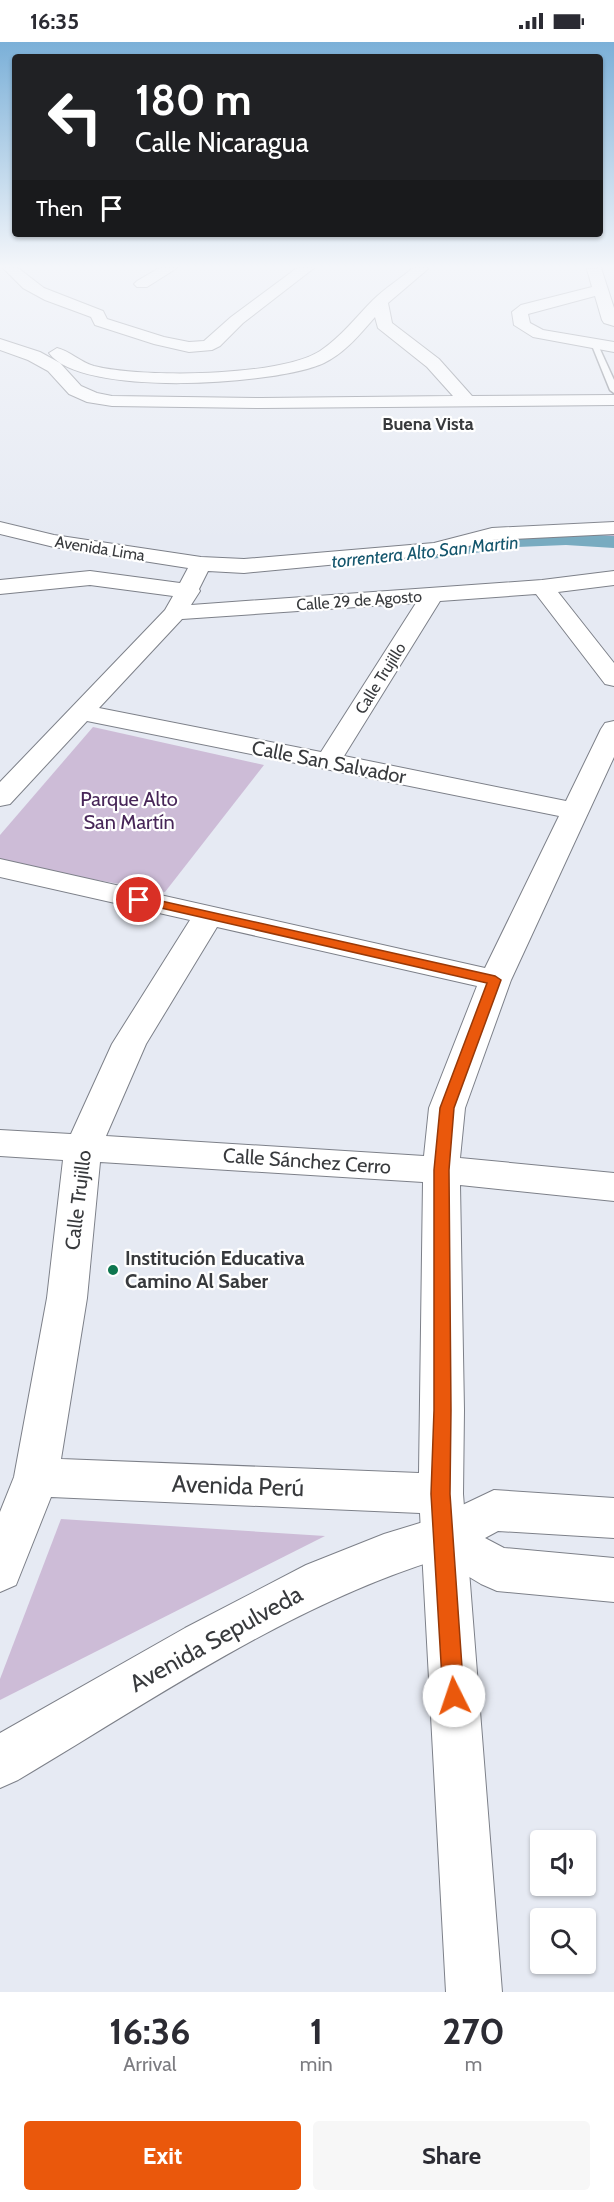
<!DOCTYPE html>
<meta charset="utf-8">
<style>
:root{--surface:#fff;--page:#f7f7f7;--text:#2b2b33;--muted:#7c7c81;--accent:#ea580c}
body{margin:0;font-family:Cabin,sans-serif;background:var(--page);color:var(--text);height:100vh;display:flex;flex-direction:column;font-size:22px;white-space:nowrap}
*{box-sizing:border-box;margin:0}
p{font-size:20px;color:var(--muted)}
.icon{flex:none;width:33px;height:33px;fill:none;stroke:currentColor;stroke-width:2;stroke-linecap:round;stroke-linejoin:round}
.map{position:relative;height:1950px;overflow:hidden}
.panel{display:flex;flex-direction:column;background:var(--surface);flex:1}
.panel>*{flex:none}
.top-card{position:absolute;left:12px;top:12px;width:591px;height:183px;border-radius:6px;box-shadow:0 2px 4px #0004;background:#202124;color:#fff;overflow:hidden}
.buttons{position:absolute;left:530px;top:1788px;display:grid;gap:12px}
.buttons a{display:grid;place-items:center;width:66px;height:66px;border-radius:6px;background:var(--surface);box-shadow:0 2px 4px #0004;font-size:30px}
.pin{position:absolute;display:grid;place-items:center;width:51px;height:51px;color:#fff;margin:-26px;border:3px solid #fff;border-radius:50%;box-shadow:0 2px 6px #0007}
.me{position:absolute;width:66px;margin:-33px;rotate:356deg;stroke-linejoin:round;filter:drop-shadow(0 0 4px #0008)}
.turn{display:flex;align-items:center;gap:21px;height:126px;padding:0 24px;font-size:27px}
.turn .icon{width:78px;height:78px;stroke-width:2.5}
.turn b{display:block;font-size:42px;line-height:51px}
.then{display:flex;align-items:center;height:57px;padding:0 24px;background:#0003;gap:12px;font-size:22px}
.eta{display:flex;justify-content:space-evenly;align-items:center;height:102px;text-align:center}
.eta b{font-size:36px;font-weight:800;line-height:42px}
.cta{display:flex;gap:12px;margin-top:auto;padding:12px 24px}
.cta a{flex:1;height:69px;border-radius:6px;background:var(--accent);color:#fff;font-size:24px;font-weight:800;line-height:69px;text-align:center}
.cta a+a{background:var(--page);color:var(--text)}
.status{display:flex;justify-content:space-between;align-items:center;height:42px;padding:0 30px;background:var(--surface);direction:ltr}
.status svg{height:16px;fill:currentColor}
.map>svg:first-child{display:block}
.green{fill:#cdbcd7}
.lines{fill:none;stroke-linecap:round;stroke-linejoin:round}
.canal{fill:#78abc0;fill-rule:evenodd}
.service-casing{stroke:#7d8089;stroke-width:3}
.minor-casing{stroke:#7d8089;stroke-width:2}
.tertiary-casing{stroke:#7d8089;stroke-width:2}
.service{fill:#fff;fill-rule:evenodd}
.minor{fill:#fff;fill-rule:evenodd}
.tertiary{fill:#fff;fill-rule:evenodd}
.route{fill:#ea580c;stroke:#983908;stroke-width:1.5}
.poi-dot{fill:#0e764f;stroke:#fff;stroke-width:2}
.labels{text-anchor:middle;stroke-width:4.5;stroke-linejoin:round;paint-order:stroke}
.far-street-label{font-size:16px;fill:#383a3d;stroke:#fff}
.far-neighbourhood-label{font-size:18px;font-weight:bold;fill:#383a3d;stroke:#fff}
.far-water-label{font-size:18px;font-style:italic;fill:#14566d;stroke:#fff}
.street-label{font-size:20px;fill:#383a3d;stroke:#fff}
.park-label{font-size:20px;fill:#472658;stroke:#fff}
.poi-label{font-size:20px;font-weight:bold;fill:#383a3d;stroke:#fff;text-anchor:start}
.near-street-label{font-size:24px;fill:#383a3d;stroke:#fff}
</style>
<div class="status"><b>16:35</b><svg viewBox="0 0 49 12"><path d="M0 12V9h3v3zM5 12V6h3v6zM10 12V3h3v9zM15 12V0h3v12zM26 1h20v11H26zM47 4h2v5h-2z"/></svg></div>
<div class="map">
<svg width="614" height="1950" viewBox="0 0 614 1950">
<rect width="100%" height="100%" fill="#e6eaf3"/>
<!-- green -->
<g class="green">
<polygon points="614,493 614,504 531,494"/>
<polygon points="93,685 264,723 165,850 0,821 0,793"/>
<polygon points="61,1477 325,1494 0,1658 0,1637"/>
</g>
<g class="lines">
<!-- canal -->
<polygon class="canal" points="566,491 614,494 614,506 566,503 517,505 417,519 410,517 407,513 410,509 417,507 517,493"/>
<defs>
<polygon id="service" points="591,301 598,303 614,338 614,351 610,348"/>
<g id="minor">
<polygon points="3,226 18,226 44,246 103,269 107,277 164,295 189,300 204,299 231,275 297,226 314,226 243,281 220,304 212,308 189,310 154,302 95,283 91,275 45,258 23,246"/>
<polygon points="159,226 177,226 147,245 137,245 134,242 137,239"/>
<path d="M413,226H429L388,261L392,281L439,317L472,354L614,353V363L261,366L112,364L87,360L69,352L48,329L28,318L0,308V297L40,310L60,321L81,344L97,351L112,354L261,356L453,354L427,325L378,286L375,275C360,292 345,311 324,321C277,343 81,356 49,311L57,306C70,309 80,320 94,324C141,336 280,335 320,309C341,295 356,275 373,258C385,246 400,237 413,226Z"/>
<polygon points="601,226 614,266 614,284 604,281 602,278 595,254 528,272 530,281 543,288 614,300 614,310 533,295 514,283 512,270 521,263 592,245 587,227"/>
<path d="M0,480L54,493L201,515L244,517L434,501L492,486L614,480V492L492,498L434,513L244,531L208,529L199,547L200,549L191,563L542,538L614,529V543L558,550L614,621V644L605,642L536,552L440,559L344,714L566,759L601,687L605,681L614,679V715L511,938L465,1066L460,1116L614,1131V1159L460,1143L464,1368L463,1452L502,1950H446L420,1471L51,1455L16,1543L0,1550V1470L14,1435L47,1256L63,1118L0,1114V1088L71,1092L112,1002L190,878L0,835V817L485,926L559,774L87,679L10,762L0,764V740L165,568L173,554L90,543L0,552V538L90,529L180,541L188,526L54,505L0,492ZM416,561L321,710L99,666L182,577ZM217,885L477,944L429,1066L424,1114L106,1094L146,1002ZM100,1120L423,1140L419,1431L61,1417L87,1256Z"/>
</g>
<path id="tertiary" d="M494,1448L614,1456V1496L498,1489L485,1496L504,1506L614,1516V1560L497,1549L481,1542L439,1517C288,1564 153,1658 18,1738L0,1746V1691L185,1586L306,1523L384,1492L433,1477Z"/>
</defs>
<!-- service casing -->
<use href="#service" class="service-casing"/>
<!-- minor casing -->
<use href="#minor" class="minor-casing"/>
<!-- tertiary casing -->
<use href="#tertiary" class="tertiary-casing"/>
<!-- service -->
<use href="#service" class="service"/>
<!-- minor -->
<use href="#minor" class="minor"/>
<!-- tertiary -->
<use href="#tertiary" class="tertiary"/>
</g>
<!-- sky -->
<linearGradient id="sky" x2="0" y2="1"><stop stop-color="#7bb0d8"/><stop offset="0.45" stop-color="#f4f6fa"/><stop offset="1" stop-color="#f4f6fa" stop-opacity="0"/></linearGradient>
<rect width="614" height="499" fill="url(#sky)"/>
<!-- route -->
<polygon class="route" points="139,854 495,934 501,938 454,1066 449,1128 451,1368 450,1452 464,1654 461,1661 454,1664 446,1661 443,1654 431,1452 434,1368 434,1128 440,1066 487,941 135,860 133,858 135,855"/>
<!-- markers -->
<circle class="poi-dot" cx="113" cy="1228" r="6"/>
<g class="labels">
<!-- far-street labels -->
<g class="far-street-label">
<text transform="translate(100 506) rotate(9)" y="6">Avenida Lima</text>
<text transform="translate(359 558) rotate(-4)" y="6">Calle 29 de Agosto</text>
<text transform="translate(380 636) rotate(-58)" y="6">Calle Trujillo</text>
</g>
<!-- far-neighbourhood labels -->
<g class="far-neighbourhood-label">
<text x="428" y="388">Buena Vista</text>
</g>
<!-- far-water labels -->
<g class="far-water-label">
<text transform="translate(425 510) rotate(-6)" y="6">torrentera Alto San Martin</text>
</g>
<!-- street labels -->
<g class="street-label">
<text transform="translate(329 720) rotate(11)" y="7">Calle San Salvador</text>
<text transform="translate(307 1119) rotate(4)" y="7">Calle Sánchez Cerro</text>
<text transform="translate(78 1158) rotate(-83)" y="7">Calle Trujillo</text>
</g>
<!-- park labels -->
<g class="park-label">
<text x="129" y="764">Parque Alto<tspan x="129" dy="23">San Martín</tspan></text>
</g>
<!-- poi labels -->
<g class="poi-label">
<text x="125" y="1223">Institución Educativa<tspan x="125" dy="23">Camino Al Saber</tspan></text>
</g>
<!-- near-street labels -->
<g class="near-street-label">
<text transform="translate(238 1444) rotate(2)" y="8">Avenida Perú</text>
<text transform="translate(216 1597) rotate(-29)" y="8">Avenida Sepulveda</text>
</g>
</g>
</svg>
<div class="buttons">
<a><svg class="icon" aria-label="sound" viewBox="0 0 24 24"><path d="M4 9h4l5-4v14l-5-4H4zM17 9q2 3 0 6"/></svg></a>
<a><svg class="icon" aria-label="search" viewBox="0 0 24 24"><circle cx="10" cy="10" r="6"/><path d="M15 15l6 6"/></svg></a>
</div>
<div class="pin" style="left:139px;top:858px;background:#d93025"><svg class="icon" aria-label="arrive" viewBox="0 0 24 24"><path d="M6 21V4h12l-3 4 3 4H6"/></svg></div>
<svg class="me" style="left:454px;top:1654px" viewBox="-20 -20 40 40"><circle r="19" fill="#fff"/><path d="M0-13L10 11 0 6-10 11z" fill="#ea580c"/></svg>
<div class="top-card">
<div class="turn"><svg class="icon" aria-label="left" viewBox="0 0 24 24"><path d="M17 20v-9H6M10 6l-5 5 5 5"/></svg><div><b>180 m</b>Calle Nicaragua</div></div>
<div class="then">Then<svg class="icon" aria-label="arrive" viewBox="0 0 24 24"><path d="M6 21V4h12l-3 4 3 4H6"/></svg></div>
</div>
</div>
<section class="panel">
<div class="eta">
<div><b>16:36</b><p>Arrival</p></div>
<div><b>1</b><p>min</p></div>
<div><b>270</b><p>m</p></div>
</div>
<div class="cta"><a>Exit</a><a>Share</a></div>
</section>
